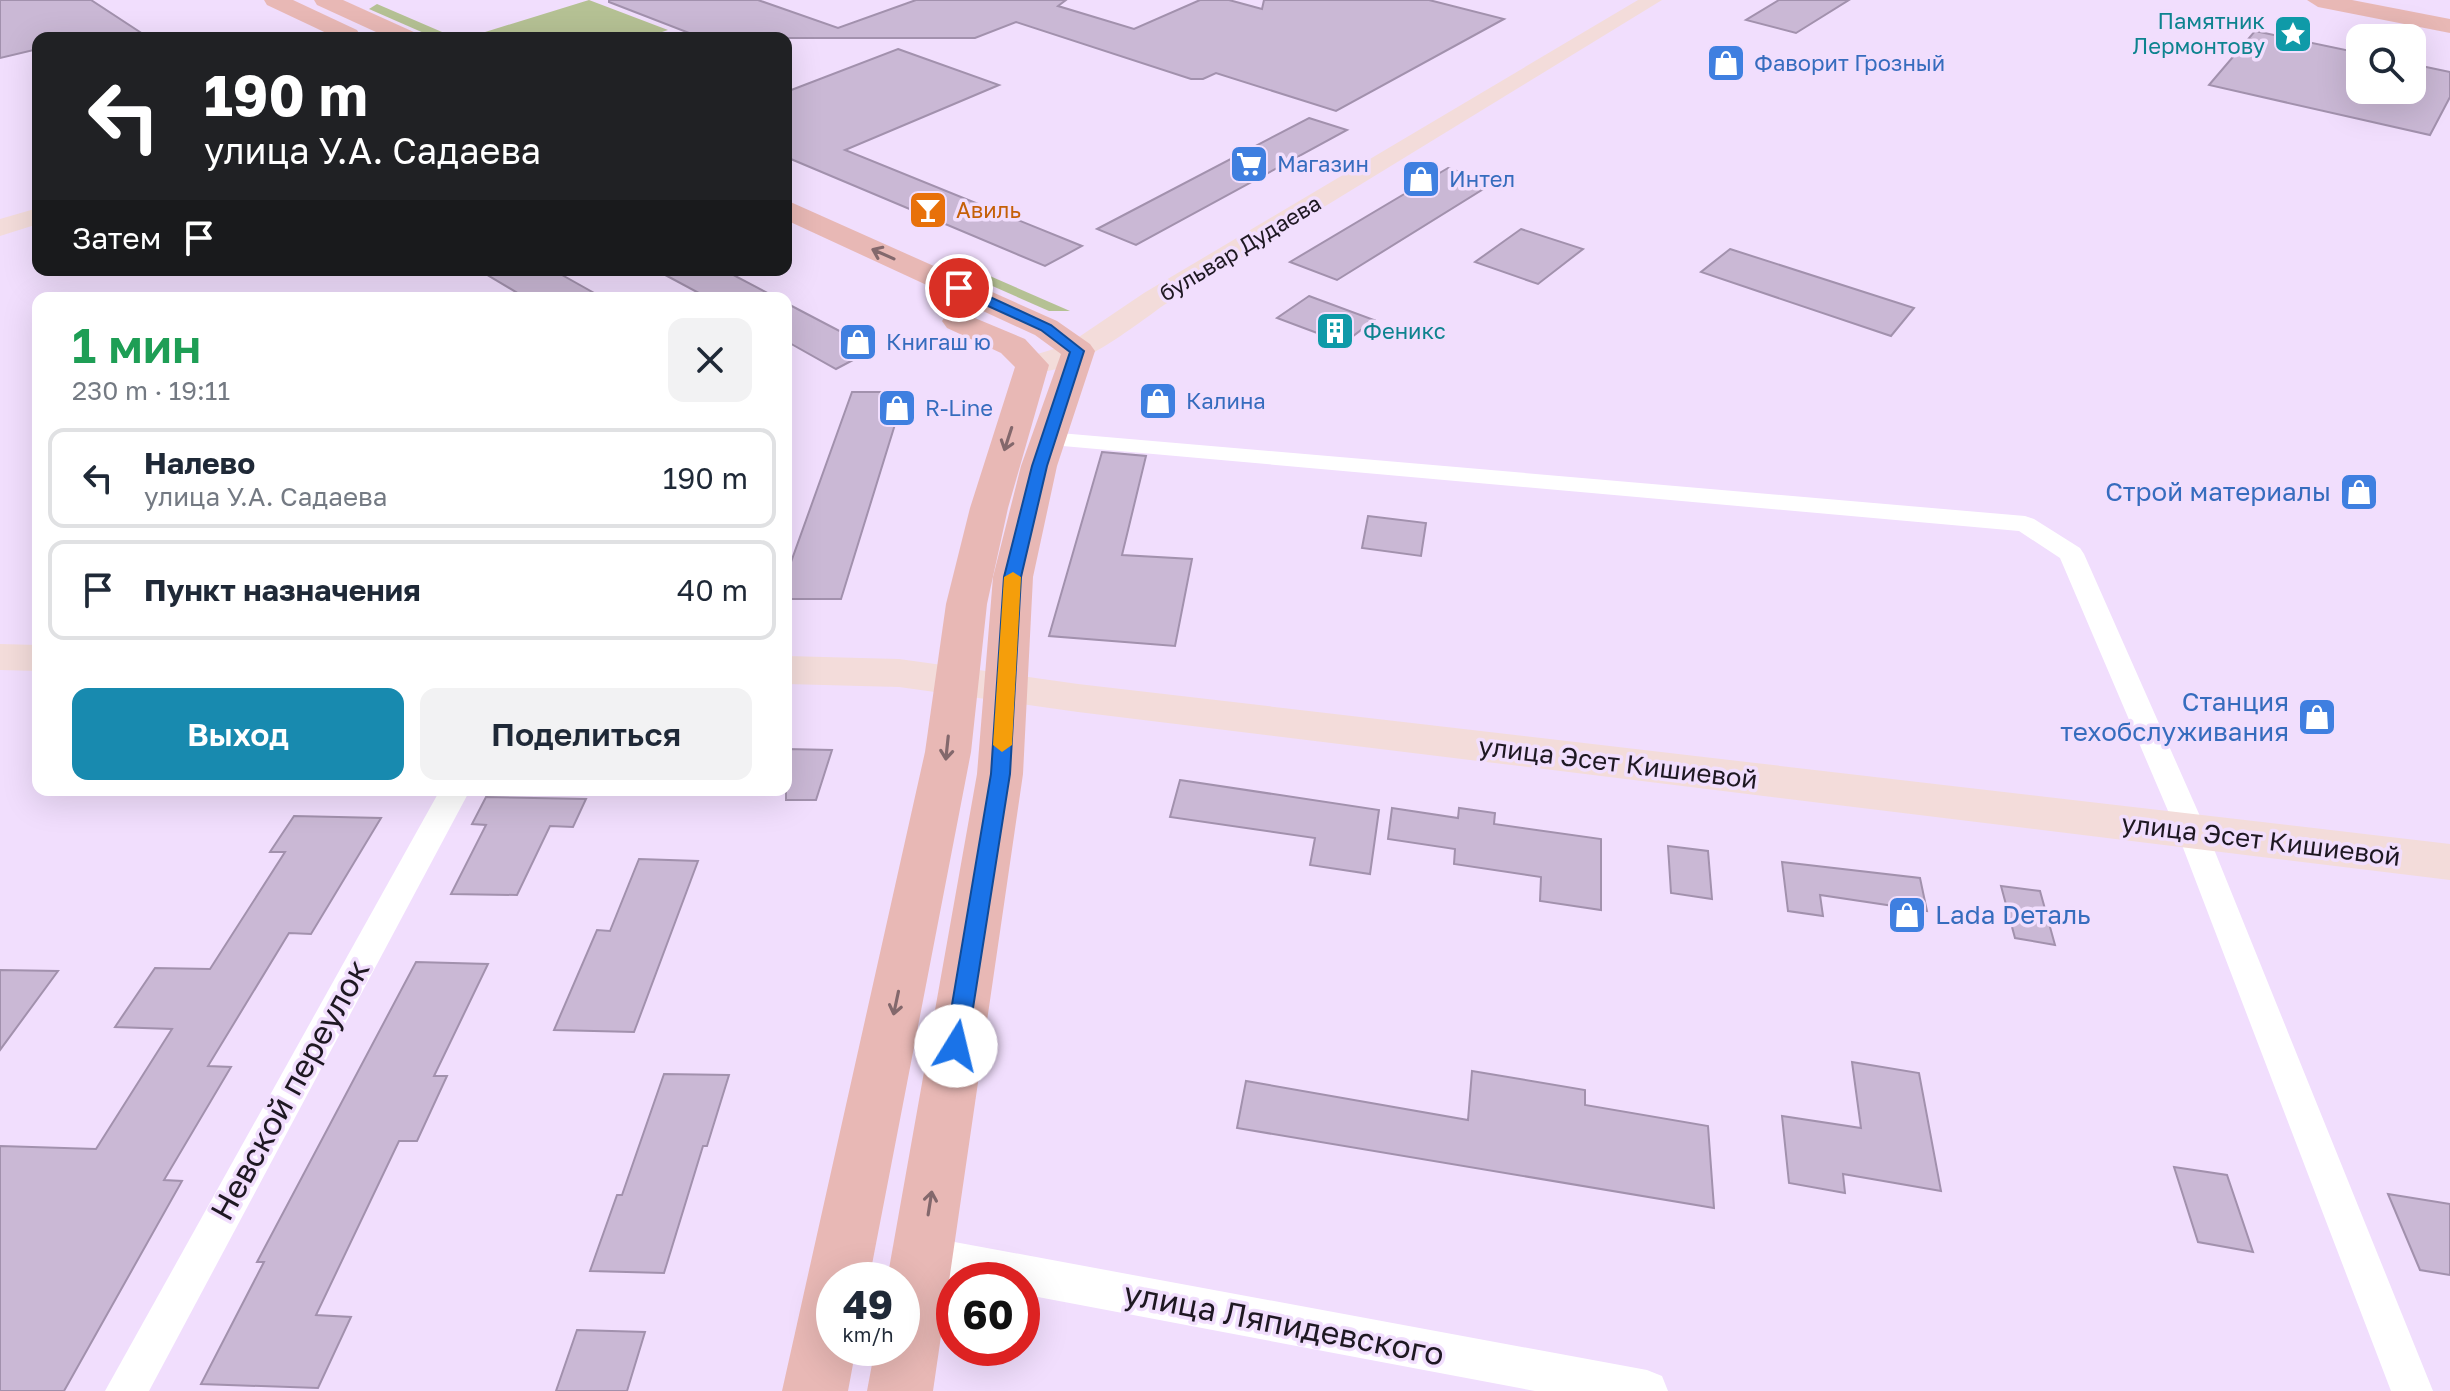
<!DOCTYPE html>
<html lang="ru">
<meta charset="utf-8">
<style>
:root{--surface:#fff;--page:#f2f2f3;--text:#1f2937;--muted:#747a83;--line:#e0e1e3;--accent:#188aaf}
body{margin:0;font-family:"Golos Text",sans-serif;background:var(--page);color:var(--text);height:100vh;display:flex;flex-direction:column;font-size:30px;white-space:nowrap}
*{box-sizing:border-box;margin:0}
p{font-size:26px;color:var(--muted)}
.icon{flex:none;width:44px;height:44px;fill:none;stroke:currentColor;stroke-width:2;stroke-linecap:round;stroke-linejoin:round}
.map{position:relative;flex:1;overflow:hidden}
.side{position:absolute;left:32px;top:292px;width:760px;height:504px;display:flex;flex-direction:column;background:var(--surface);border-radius:16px;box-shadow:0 8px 32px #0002}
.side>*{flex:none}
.banner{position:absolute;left:32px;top:32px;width:760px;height:244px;border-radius:16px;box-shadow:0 8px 32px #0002;background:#202124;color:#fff;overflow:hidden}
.tools{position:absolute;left:2346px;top:24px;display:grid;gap:16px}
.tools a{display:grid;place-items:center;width:80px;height:80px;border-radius:16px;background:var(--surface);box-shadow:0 8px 32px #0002;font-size:40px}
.speed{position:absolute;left:816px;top:1262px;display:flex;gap:16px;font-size:40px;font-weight:700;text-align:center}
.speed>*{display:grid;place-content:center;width:104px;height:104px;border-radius:50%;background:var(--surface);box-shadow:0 8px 32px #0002;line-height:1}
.speed small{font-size:20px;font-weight:400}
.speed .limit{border:12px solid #d22;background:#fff;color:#111}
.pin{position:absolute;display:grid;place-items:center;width:68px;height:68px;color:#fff;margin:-34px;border:4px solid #fff;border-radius:50%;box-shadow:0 2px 8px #0007}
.me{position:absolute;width:88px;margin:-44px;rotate:9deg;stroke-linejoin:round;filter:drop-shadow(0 0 6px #0008)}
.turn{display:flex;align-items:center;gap:28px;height:168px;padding:0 40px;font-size:36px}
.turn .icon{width:104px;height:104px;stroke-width:2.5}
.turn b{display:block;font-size:56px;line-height:68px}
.then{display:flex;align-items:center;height:76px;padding:0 40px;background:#0003;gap:16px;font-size:30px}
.round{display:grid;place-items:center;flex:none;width:84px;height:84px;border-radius:16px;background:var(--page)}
.summary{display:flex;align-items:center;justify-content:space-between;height:136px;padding:0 40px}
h1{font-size:48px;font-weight:600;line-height:60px;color:#1e9e55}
.button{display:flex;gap:16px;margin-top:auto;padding:16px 40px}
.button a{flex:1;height:92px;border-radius:16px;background:var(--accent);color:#fff;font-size:32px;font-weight:600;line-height:92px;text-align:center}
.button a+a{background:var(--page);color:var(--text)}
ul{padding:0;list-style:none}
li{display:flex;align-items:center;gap:24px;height:100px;margin:0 16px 12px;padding:0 24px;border:4px solid var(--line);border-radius:16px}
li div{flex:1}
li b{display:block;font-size:30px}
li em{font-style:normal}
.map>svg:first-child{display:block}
.green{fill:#b5c194}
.building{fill:#cab8d5;stroke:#a291ad;stroke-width:2}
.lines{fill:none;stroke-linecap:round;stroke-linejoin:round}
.street{fill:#fff;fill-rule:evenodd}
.secondary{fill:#f3dcda;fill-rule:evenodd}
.primary{fill:#e8b8b5;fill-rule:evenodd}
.oneway{stroke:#83686c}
.route{fill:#1a73e8;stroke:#114b97;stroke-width:2}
.slow{fill:#f59e0b}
.labels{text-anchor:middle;stroke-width:7;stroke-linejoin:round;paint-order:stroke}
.far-culture-label{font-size:22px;fill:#0d838f;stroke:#f1defd;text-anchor:end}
.far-shop-label{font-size:22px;fill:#366cbe;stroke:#f1defd;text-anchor:start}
.far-food-label{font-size:22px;fill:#c56008;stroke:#f1defd;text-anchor:start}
.far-street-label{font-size:22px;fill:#1e1822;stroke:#f1defd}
.shop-label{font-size:26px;fill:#366cbe;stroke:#f1defd;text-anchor:end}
.street-label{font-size:26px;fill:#1e1822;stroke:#f1defd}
.near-street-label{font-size:32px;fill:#1e1822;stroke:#f1defd}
</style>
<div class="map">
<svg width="2450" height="1391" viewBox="0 0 2450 1391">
<rect width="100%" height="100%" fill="#f1defd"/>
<!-- green -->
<g class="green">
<polygon points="589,0 668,30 644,38 469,37"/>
<polygon points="377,4 449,35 433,37 369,9"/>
<polygon points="960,263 1070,311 1049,311 956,270"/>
</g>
<!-- building -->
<g class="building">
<polygon points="0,0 91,0 149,38 38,38 38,49 0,58"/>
<polygon points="609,0 758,0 838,28 916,0 1066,0 1058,6 1134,29 1200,0 1229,0 1262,9 1264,0 1429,0 1504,19 1336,111 1216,73 1203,79 1191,79 1016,22 975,38 702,38 609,2"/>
<polygon points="1779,0 1849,0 1796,33 1746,20"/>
<polygon points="2255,31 2360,53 2360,90 2412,90 2412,64 2450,72 2450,97 2430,135 2209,85"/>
<polygon points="898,49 999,85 845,150 1082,246 1045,266 786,157 786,92"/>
<polygon points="1309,118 1347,130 1136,245 1097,229"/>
<polygon points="1448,168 1493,183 1337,280 1290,262"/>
<polygon points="1521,229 1583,249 1538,284 1475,262"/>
<polygon points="1730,249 1914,308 1891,336 1701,272"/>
<polygon points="479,270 553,270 603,298 526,298"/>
<polygon points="656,270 724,270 777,298 708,298"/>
<polygon points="1309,296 1374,320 1344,343 1277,318"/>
<polygon points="786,303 874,349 836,369 786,341"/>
<polygon points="852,392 905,392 841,599 786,599 786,576"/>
<polygon points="1102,452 1146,456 1122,555 1192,559 1175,646 1049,636"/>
<polygon points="1368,516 1426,523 1421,556 1362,548"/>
<polygon points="786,749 832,750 816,800 786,800"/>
<polygon points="1180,780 1379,810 1370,874 1310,865 1315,838 1170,817"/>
<polygon points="486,797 586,799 573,827 550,826 517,895 451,894 486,825 472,824"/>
<polygon points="1392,808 1458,818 1459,808 1495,813 1494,824 1601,839 1601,910 1540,901 1541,877 1454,864 1455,849 1388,839"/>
<polygon points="294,816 381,818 311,934 289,933 208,1066 231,1067 164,1180 182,1181 64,1391 0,1391 0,1146 96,1149 172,1029 115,1027 155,968 210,969 285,852 270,852"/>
<polygon points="1668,846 1708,851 1712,899 1671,893"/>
<polygon points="639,859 698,861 634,1032 554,1030 597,930 610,931"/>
<polygon points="1782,862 1920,878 1927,911 1820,895 1823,916 1788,911"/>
<polygon points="2001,886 2040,891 2055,945 2015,938"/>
<polygon points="416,962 488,964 434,1076 447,1076 417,1141 399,1141 316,1315 351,1317 318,1388 201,1384 264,1262 257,1262"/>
<polygon points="0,970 58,971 0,1050"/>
<polygon points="1852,1062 1919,1073 1941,1191 1843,1174 1845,1193 1789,1183 1782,1116 1861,1128"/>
<polygon points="1472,1071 1585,1090 1585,1105 1708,1126 1714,1208 1237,1128 1246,1081 1468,1120"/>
<polygon points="664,1074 729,1075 707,1146 703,1146 664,1273 590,1271 617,1195 622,1195"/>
<polygon points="2174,1167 2227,1175 2253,1252 2198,1242"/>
<polygon points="2388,1194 2450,1204 2450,1275 2420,1270"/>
<polygon points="577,1330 645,1332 627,1391 556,1391"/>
</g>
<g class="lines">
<!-- street -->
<g class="street">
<polygon points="1048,432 2025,516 2034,519 2080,548 2084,554 2207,832 2433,1391 2391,1391 2177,832 2060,558 2019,531 1040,444 1037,439 1040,434"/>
<polygon points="440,790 470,790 149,1391 105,1391"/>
<path d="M922,1236L1647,1370L1662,1376L1668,1391H1535L1022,1294V1280C982,1280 945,1285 908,1270L902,1256L908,1242Z"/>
</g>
<!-- secondary -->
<g class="secondary">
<path d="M1638,0H1662L1164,305C1130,329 1065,382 1021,371L1017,365L1021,359L1067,345L1144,293Z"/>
<polygon points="38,208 38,224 0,236 0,219"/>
<polygon points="0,644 38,645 38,671 0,670"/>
<polygon points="786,656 899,659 1078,684 2450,844 2450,880 1078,712 899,687 786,684"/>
</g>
<!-- primary -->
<g class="primary">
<polygon points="264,0 293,0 357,30 360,35 358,38 337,38 267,5"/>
<polygon points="314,0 343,0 416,33 420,38 389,38 317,5"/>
<polygon points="2307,0 2352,0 2450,19 2450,33 2318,7"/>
<polygon points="786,200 1057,321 1090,344 1095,351 1057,466 1033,577 1023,774 933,1391 867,1391 875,1348 902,1348 902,1280 887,1280 977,774 993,577 1021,466 1061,354 1035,335 786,220"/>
<polygon points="958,311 1025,339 1049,365 1008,508 987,604 971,752 869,1280 834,1280 834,1348 856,1348 848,1391 782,1391 925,752 946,604 970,508 1015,367 1001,353 947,328 942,321 947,314"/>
</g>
</g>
<!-- one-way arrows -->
<defs><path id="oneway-shaft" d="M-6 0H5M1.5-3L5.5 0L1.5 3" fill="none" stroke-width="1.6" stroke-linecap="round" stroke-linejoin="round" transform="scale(2)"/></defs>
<g class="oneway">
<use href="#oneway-shaft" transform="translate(883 254) rotate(-156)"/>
<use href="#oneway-shaft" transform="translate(1008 439) rotate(108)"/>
<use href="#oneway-shaft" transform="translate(947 748) rotate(96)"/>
<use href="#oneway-shaft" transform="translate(896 1003) rotate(102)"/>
<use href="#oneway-shaft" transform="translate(930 1203) rotate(-81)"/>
</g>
<!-- route -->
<polygon class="route" points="955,285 964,285 1051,325 1084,351 1047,466 1021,577 1010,774 967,1046 964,1053 956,1056 948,1053 945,1046 991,774 1004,577 1032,466 1070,352 1041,330 955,291"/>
<!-- slow -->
<polygon class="slow" points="1013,572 1021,577 1012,745 1002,752 993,745 1004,577"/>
<!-- icons -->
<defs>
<symbol id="sight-square" viewBox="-11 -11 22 22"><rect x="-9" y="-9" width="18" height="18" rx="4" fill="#0f9aa8" stroke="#f1defd"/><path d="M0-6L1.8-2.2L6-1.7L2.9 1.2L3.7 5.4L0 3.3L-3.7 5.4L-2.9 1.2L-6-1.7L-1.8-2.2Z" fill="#fff"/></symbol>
<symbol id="shop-square" viewBox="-11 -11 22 22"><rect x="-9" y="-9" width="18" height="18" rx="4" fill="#3f7fe0" stroke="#f1defd"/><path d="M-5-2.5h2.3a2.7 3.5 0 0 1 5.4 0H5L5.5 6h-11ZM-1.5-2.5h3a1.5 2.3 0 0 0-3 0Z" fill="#fff"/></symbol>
<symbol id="supermarket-square" viewBox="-11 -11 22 22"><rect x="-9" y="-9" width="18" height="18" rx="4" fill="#3f7fe0" stroke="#f1defd"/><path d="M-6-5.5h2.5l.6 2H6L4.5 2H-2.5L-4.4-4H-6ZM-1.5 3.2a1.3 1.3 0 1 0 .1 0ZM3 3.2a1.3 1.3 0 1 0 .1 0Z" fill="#fff"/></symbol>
<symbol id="bar-square" viewBox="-11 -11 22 22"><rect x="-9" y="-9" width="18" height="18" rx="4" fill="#e8710a" stroke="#f1defd"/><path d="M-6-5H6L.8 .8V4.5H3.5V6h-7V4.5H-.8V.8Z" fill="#fff"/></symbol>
<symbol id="building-square" viewBox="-11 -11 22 22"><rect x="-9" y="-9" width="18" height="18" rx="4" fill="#0f9aa8" stroke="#f1defd"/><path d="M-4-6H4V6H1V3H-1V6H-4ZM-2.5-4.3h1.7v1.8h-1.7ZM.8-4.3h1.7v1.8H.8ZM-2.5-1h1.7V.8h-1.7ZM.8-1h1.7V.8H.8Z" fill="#fff"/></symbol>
</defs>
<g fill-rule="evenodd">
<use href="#sight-square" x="2271" y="12" width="44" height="44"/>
<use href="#shop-square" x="1704" y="41" width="44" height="44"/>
<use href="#supermarket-square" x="1227" y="142" width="44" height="44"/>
<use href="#shop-square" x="1399" y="157" width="44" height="44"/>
<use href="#bar-square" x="906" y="188" width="44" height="44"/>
<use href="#building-square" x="1313" y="309" width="44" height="44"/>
<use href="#shop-square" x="836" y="320" width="44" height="44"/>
<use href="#shop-square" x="1136" y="379" width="44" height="44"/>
<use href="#shop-square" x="875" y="386" width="44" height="44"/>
<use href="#shop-square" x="2337" y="470" width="44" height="44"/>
<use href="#shop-square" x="2295" y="695" width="44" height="44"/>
<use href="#shop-square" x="1885" y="893" width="44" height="44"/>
</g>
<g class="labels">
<!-- far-culture labels -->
<g class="far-culture-label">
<text x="2265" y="29">Памятник<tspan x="2265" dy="25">Лермонтову</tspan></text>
<text x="1363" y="339" text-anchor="start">Феникс</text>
</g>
<!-- far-shop labels -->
<g class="far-shop-label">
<text x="1754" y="71">Фаворит Грозный</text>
<text x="1277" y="172">Магазин</text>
<text x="1449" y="187">Интел</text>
<text x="886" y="350">Книгаш ю</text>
<text x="1186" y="409">Калина</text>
<text x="925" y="416">R-Line</text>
</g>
<!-- far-food labels -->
<g class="far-food-label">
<text x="956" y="218">Авиль</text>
</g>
<!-- far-street labels -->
<g class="far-street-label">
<text transform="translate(1240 248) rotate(-31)" y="8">бульвар Дудаева</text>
</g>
<!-- shop labels -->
<g class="shop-label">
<text x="2331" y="501">Строй материалы</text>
<text x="2289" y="711">Станция<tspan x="2289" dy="30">техобслуживания</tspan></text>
<text x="1935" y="924" text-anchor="start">Lada Dеталь</text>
</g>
<!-- street labels -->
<g class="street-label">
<text transform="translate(1618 763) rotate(7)" y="9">улица Эсет Кишиевой</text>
<text transform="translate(2261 840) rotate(7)" y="9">улица Эсет Кишиевой</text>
</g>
<!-- near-street labels -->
<g class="near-street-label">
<text transform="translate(290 1090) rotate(-61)" y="11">Невской переулок</text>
<text transform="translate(1284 1324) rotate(11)" y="11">улица Ляпидевского</text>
</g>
</g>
</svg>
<div class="tools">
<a><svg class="icon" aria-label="search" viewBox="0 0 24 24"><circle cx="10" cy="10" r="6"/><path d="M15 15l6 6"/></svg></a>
</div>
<div class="speed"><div>49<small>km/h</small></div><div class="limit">60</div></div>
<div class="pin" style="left:959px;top:288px;background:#d93025"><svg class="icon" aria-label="arrive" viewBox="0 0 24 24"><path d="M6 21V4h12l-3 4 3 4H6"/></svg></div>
<svg class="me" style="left:956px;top:1046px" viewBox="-20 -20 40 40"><circle r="19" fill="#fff"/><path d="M0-13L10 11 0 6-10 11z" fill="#1a73e8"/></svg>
<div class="banner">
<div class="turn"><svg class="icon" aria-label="left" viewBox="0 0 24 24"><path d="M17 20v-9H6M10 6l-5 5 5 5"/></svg><div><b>190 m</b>улица У.А. Садаева</div></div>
<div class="then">Затем<svg class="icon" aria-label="arrive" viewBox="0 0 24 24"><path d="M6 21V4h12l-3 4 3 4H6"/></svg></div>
</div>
<section class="side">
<div class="summary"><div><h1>1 мин</h1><p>230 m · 19:11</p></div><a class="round"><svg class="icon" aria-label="close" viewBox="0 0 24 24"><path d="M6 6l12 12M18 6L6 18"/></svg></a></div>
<ul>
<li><svg class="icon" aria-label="left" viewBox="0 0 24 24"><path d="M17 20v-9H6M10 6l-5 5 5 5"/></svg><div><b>Налево</b><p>улица У.А. Садаева</p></div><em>190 m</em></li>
<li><svg class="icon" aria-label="arrive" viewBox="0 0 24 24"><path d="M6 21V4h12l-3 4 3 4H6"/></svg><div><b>Пункт назначения</b></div><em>40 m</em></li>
</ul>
<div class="button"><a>Выход</a><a>Поделиться</a></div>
</section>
</div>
